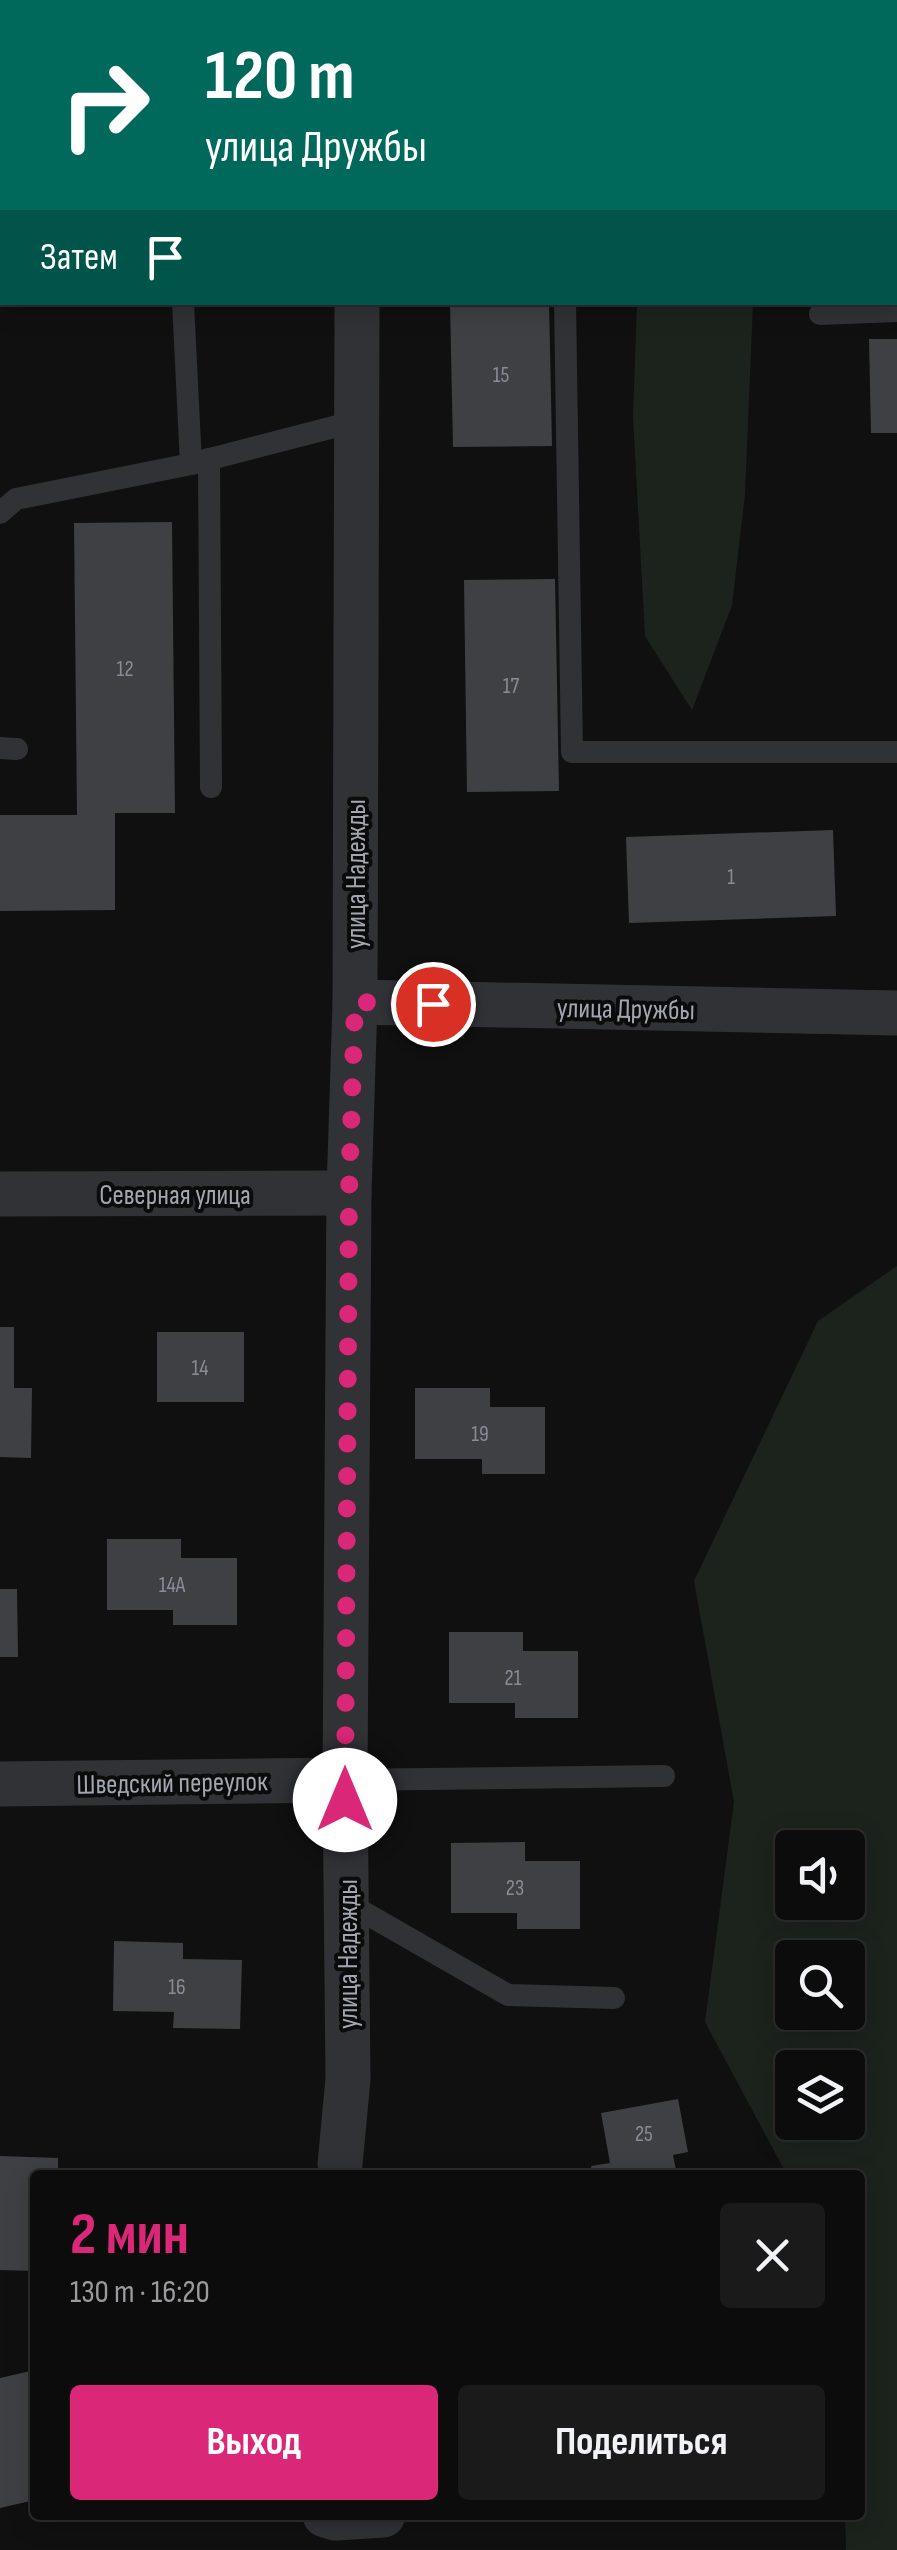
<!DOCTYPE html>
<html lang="ru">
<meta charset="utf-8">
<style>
:root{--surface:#0c0c0d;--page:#1a1a1b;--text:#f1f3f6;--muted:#9a9b9d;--line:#2c2c2e;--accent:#db2777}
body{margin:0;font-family:"Sofia Sans Condensed",sans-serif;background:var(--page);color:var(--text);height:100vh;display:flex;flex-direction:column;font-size:38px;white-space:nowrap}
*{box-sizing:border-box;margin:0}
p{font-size:32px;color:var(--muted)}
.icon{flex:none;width:55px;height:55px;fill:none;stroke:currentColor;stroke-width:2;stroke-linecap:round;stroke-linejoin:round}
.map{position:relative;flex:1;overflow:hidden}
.panel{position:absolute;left:30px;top:2170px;width:835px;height:350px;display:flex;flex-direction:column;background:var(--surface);border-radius:10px;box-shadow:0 5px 25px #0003,0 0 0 2px var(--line)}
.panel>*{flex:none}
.hud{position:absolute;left:0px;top:0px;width:898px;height:305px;box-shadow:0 5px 25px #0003,0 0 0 2px var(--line);background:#00695c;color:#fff;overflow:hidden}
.fabs{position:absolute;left:775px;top:1830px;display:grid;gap:20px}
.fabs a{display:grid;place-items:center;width:90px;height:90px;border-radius:10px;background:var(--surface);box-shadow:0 5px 25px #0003,0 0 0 2px var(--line);font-size:50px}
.pin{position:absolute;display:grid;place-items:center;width:85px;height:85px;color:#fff;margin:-42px;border:5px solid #fff;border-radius:50%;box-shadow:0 2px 10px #0007}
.me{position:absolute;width:110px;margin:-55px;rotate:0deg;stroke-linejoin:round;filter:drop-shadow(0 0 8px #0008)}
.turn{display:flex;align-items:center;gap:35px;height:210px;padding:0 40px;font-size:45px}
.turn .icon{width:130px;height:130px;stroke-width:2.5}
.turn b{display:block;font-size:70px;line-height:85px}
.then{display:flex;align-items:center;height:95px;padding:0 40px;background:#0003;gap:20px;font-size:38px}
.round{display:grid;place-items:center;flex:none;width:105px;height:105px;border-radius:10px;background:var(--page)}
.overview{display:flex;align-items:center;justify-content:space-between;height:170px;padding:0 40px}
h1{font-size:60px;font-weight:700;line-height:75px;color:var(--accent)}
.primary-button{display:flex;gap:20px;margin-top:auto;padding:20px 40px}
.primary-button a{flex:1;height:115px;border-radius:10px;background:var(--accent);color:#fff;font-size:40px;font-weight:700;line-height:115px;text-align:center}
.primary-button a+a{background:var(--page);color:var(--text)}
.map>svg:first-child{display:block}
.green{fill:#1c231d;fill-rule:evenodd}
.building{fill:#3f4044}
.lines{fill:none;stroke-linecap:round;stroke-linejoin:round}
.lane{stroke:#313236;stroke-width:22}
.street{stroke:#313236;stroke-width:45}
.route{stroke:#db2777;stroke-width:18;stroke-dasharray:0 32.4}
.labels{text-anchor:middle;stroke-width:8;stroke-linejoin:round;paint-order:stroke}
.number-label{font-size:22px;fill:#898c96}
.street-label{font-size:28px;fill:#a2a6b1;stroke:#0b0b0c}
</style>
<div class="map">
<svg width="897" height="2550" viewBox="0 0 897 2550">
<rect width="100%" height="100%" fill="#101011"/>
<!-- green -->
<g class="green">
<polygon points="637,303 753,303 745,494 732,605 692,710 645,636 633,417"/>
<path d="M897,1266V2550H846L845,2515H860V2175H787L705,2022L734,1802L694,1581L818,1321ZM792,1848H848V1902H792ZM792,1958H848V2012H792ZM792,2068H848V2122H792Z"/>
</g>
<!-- building -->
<g class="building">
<polygon points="450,302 549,302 552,446 453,447"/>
<polygon points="869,339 897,339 897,433 871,433"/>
<polygon points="172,522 175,813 115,813 115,910 0,911 0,815 77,815 74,523"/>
<polygon points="555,579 559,791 467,792 464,580"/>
<polygon points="833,830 836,916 629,923 626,837"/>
<polygon points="0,1327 14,1327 14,1388 32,1388 31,1458 0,1457"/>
<rect x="157" y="1332" width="87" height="70"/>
<polygon points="415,1388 490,1388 490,1407 545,1407 545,1474 482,1474 482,1459 415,1459"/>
<polygon points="107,1539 181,1539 181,1558 237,1558 237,1625 173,1625 173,1610 107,1610"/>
<polygon points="0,1589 17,1589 18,1657 0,1657"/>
<polygon points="449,1632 523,1632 523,1651 578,1651 578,1718 515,1718 515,1703 449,1703"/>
<polygon points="525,1842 525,1861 580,1861 580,1929 517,1929 517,1913 451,1913 451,1843"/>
<polygon points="114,1941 183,1943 183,1959 242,1960 240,2029 173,2028 174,2012 113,2011"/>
<polygon points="678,2099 688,2152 673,2155 677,2175 592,2175 591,2166 610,2163 601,2113"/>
<polygon points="0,2156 58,2158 58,2175 35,2175 35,2271 0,2270"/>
<polygon points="35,2370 35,2500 0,2508 0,2378"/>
</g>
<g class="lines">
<!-- lane -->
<g class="lane">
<polyline points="169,0 169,2"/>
<polyline points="561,0 561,2"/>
<polyline points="895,160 897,160"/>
<polyline points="183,302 191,464"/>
<polyline points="565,302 572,752 897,752"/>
<polyline points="820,314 897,311"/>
<polyline points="209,459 211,787"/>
<polyline points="0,513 16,499 191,464 357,421"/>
<polyline points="0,748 17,749"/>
<polyline points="345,1780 664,1776"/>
<polyline points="346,1902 508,1995 614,1998"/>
</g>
<!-- street -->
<g class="street">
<polyline points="358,2 358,0"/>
<polyline points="355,1002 897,1013"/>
<polyline points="0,1194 349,1193"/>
<polyline points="0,1784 345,1780"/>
<polyline points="340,2164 348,2079 345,1780 349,1193 355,1002 357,302"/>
<polyline points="325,2515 335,2518 383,2515"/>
</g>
</g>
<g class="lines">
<!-- route -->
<polyline class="route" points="345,1800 349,1193 355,1002 433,1004"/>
</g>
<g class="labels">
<!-- number labels -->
<g class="number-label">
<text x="501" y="382">15</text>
<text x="125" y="676">12</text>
<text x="511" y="693">17</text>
<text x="731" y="884">1</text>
<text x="200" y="1375">14</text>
<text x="480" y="1441">19</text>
<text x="172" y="1592">14А</text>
<text x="513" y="1685">21</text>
<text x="515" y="1895">23</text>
<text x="177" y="1994">16</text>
<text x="644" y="2141">25</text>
</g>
<!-- street labels -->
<g class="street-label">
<text transform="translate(355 874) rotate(-90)" y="10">улица Надежды</text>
<text transform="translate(626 1008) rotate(1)" y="10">улица Дружбы</text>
<text x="175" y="1204">Северная улица</text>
<text transform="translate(172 1782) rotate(-1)" y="10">Шведский переулок</text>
<text transform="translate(347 1954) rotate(-90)" y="10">улица Надежды</text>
</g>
</g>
</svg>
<div class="fabs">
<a><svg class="icon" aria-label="sound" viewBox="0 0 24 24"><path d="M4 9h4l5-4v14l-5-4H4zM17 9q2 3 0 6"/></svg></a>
<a><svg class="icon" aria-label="search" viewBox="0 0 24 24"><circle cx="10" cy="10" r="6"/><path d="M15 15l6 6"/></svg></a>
<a><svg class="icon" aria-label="layers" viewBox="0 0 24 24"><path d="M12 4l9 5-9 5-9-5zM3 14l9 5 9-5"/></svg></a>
</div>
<div class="pin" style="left:433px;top:1004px;background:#d93025"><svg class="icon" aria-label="arrive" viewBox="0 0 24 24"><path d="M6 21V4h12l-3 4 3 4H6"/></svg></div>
<svg class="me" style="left:345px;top:1800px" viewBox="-20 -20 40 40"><circle r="19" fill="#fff"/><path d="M0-13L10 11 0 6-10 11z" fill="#db2777"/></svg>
<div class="hud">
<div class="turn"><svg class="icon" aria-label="right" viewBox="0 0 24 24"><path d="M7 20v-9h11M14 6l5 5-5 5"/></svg><div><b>120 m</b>улица Дружбы</div></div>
<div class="then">Затем<svg class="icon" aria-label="arrive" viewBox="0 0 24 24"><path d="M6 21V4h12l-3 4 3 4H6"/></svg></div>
</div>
<section class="panel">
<div class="overview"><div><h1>2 мин</h1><p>130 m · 16:20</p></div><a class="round"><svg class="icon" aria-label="close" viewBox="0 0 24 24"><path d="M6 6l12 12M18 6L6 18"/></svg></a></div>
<div class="primary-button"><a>Выход</a><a>Поделиться</a></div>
</section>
</div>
